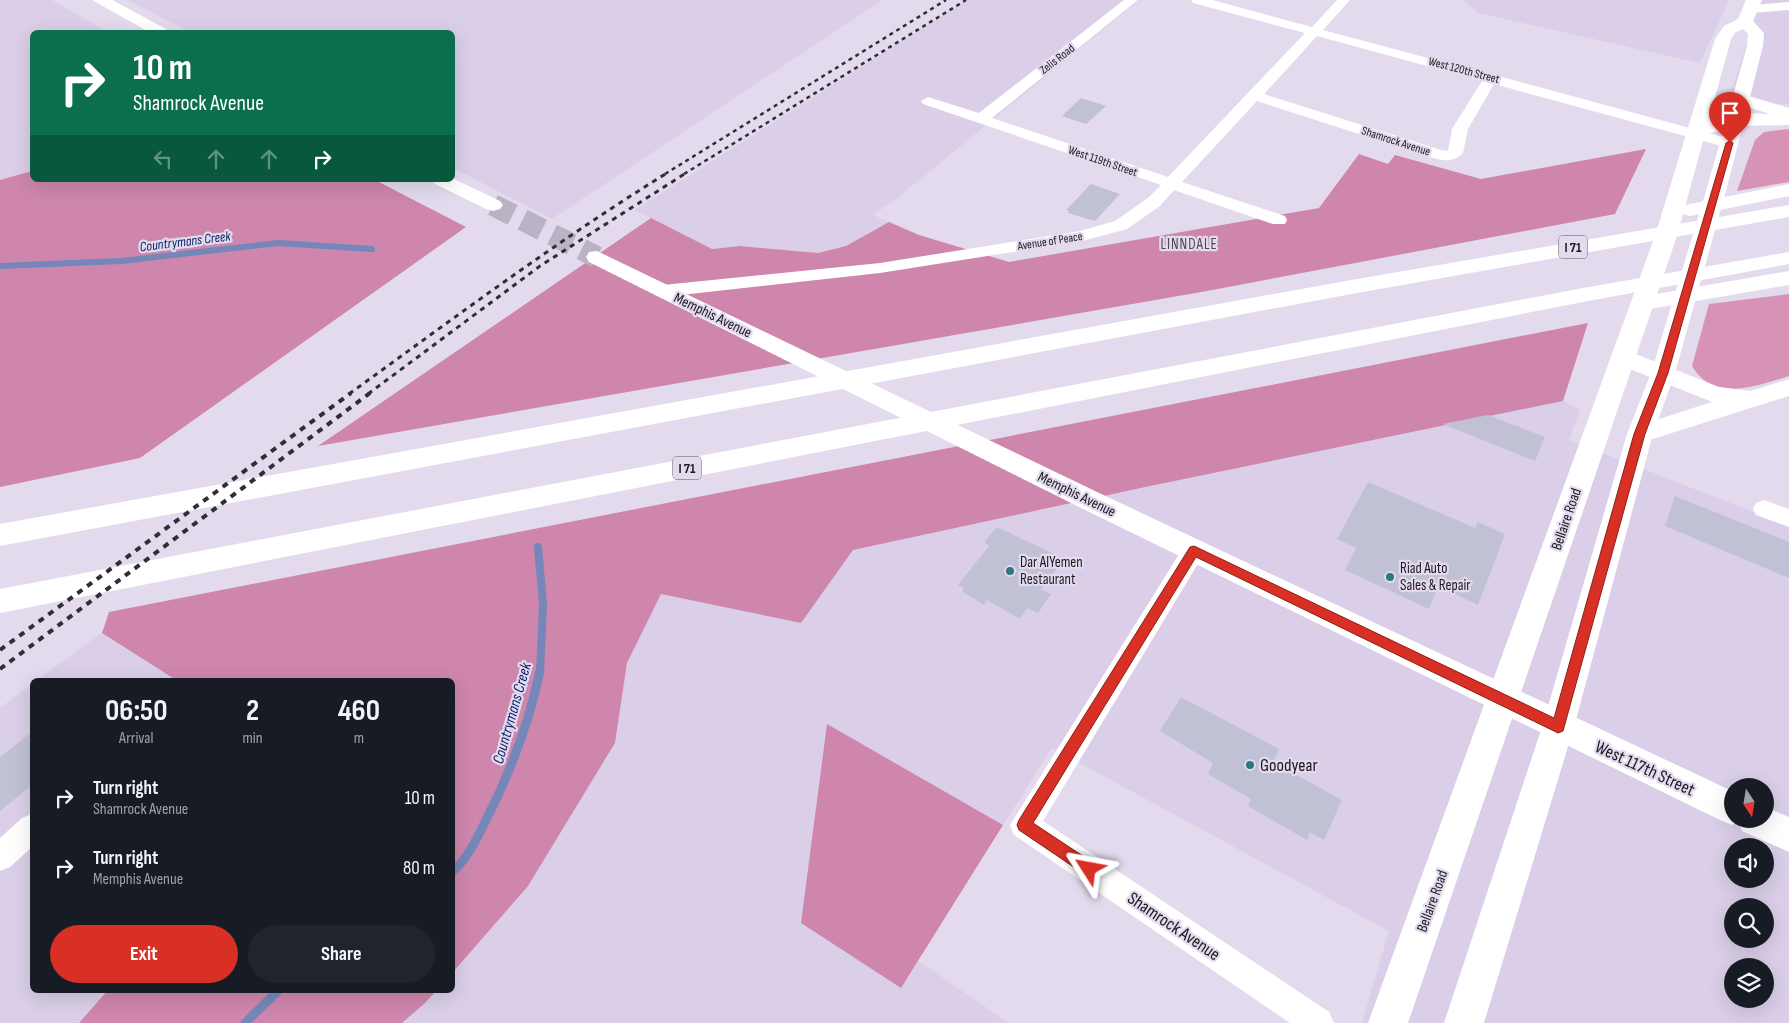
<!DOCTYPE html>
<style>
:root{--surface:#171b24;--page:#20242c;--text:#f1f3f6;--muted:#9ea1a6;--accent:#d93025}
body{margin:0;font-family:"Sofia Sans Condensed",sans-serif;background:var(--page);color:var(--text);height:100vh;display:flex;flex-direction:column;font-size:19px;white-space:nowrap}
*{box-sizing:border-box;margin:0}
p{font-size:16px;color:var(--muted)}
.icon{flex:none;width:28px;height:28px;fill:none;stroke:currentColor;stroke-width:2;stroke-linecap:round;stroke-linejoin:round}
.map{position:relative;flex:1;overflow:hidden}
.drawer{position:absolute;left:30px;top:678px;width:425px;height:315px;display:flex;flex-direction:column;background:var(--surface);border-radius:8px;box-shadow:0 5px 20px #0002}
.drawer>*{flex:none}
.banner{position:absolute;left:30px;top:30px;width:425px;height:152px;border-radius:8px;box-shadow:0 5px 20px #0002;background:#0b6e4f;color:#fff;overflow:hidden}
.needle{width:32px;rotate:168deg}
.tools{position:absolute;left:1724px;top:778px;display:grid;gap:10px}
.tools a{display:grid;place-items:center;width:50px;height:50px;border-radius:50%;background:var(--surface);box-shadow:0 5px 20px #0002;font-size:25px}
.pin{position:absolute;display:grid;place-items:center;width:42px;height:42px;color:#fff;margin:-51px -21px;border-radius:50% 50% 50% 0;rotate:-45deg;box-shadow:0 0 5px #0007}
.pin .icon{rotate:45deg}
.me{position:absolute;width:55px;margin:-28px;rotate:304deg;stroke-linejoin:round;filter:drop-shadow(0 0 4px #0008)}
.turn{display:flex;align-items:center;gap:18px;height:105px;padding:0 20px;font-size:22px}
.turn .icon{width:65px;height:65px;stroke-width:2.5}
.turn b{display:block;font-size:35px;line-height:42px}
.lanes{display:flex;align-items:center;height:48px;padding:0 20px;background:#0003;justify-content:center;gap:25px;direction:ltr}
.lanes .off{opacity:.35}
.eta{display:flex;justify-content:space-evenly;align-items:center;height:85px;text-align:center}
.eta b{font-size:30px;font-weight:700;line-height:35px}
.primary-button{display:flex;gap:10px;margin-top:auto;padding:10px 20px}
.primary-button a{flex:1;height:58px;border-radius:30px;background:var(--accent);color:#fff;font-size:20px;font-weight:700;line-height:58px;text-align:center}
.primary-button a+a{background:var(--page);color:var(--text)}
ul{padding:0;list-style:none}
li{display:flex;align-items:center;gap:15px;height:70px;padding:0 20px}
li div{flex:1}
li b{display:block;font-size:19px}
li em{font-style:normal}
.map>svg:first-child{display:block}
.built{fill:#dacee8;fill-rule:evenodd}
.green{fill:#d793b6}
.forest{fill:#ce86ac}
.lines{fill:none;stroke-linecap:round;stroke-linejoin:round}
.stream-far2{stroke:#7487b8;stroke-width:6}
.stream-far1{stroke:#7487b8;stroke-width:8}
.stream{stroke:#7487b8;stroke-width:9}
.building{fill:#c1c1d5}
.secondary-tunnel{stroke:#bbb3c5;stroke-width:22;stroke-dasharray:22 11;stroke-linecap:butt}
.minor{fill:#fff;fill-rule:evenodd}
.tertiary{fill:#fff;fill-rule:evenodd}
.secondary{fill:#fff;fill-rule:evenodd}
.motorway{fill:#fff;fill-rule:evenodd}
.rail-far2{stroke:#312d35;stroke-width:2.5;stroke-dasharray:4 4;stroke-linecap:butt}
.rail-far1{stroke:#312d35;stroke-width:3;stroke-dasharray:5 5;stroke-linecap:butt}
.rail{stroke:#312d35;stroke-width:4;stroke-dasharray:6 6;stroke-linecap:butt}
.route{fill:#d93025;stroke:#8d1f18}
.poi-dot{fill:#2e777e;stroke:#e3daee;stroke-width:2}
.labels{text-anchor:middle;stroke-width:4.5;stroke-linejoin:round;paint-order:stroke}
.far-street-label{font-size:12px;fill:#1c181f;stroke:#e3daee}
.far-water-label{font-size:14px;font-style:italic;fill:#091f68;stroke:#e3daee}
.shield{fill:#e3daee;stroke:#58525d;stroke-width:1}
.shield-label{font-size:14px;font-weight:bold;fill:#1c181f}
.far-quarter-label{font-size:15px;letter-spacing:1px;fill:#4f4858;stroke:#e3daee}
.street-label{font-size:15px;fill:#1c181f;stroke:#e3daee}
.poi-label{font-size:15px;fill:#1c181f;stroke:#e3daee;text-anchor:start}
.water-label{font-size:16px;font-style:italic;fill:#091f68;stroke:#e3daee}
.near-poi-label{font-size:18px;fill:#1c181f;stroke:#e3daee;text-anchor:start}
.near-street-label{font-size:18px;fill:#1c181f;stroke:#e3daee}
</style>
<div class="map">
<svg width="1789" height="1023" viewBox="0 0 1789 1023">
<rect width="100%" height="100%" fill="#e3daee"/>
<!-- built -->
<g class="built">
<polygon points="0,0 52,0 107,32 32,32 32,171 0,180"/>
<polygon points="127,0 882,0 552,219 453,168 452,32 190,32"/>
<polygon points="967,0 1139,0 896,199 873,215 889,222 846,246 818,253 740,246 711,249 635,210"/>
<polygon points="1462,0 1729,0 1700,63 1479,13"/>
<polygon points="1761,0 1789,0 1789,104 1728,101"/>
<path d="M1563,401L1580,410L1569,440L1789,526V1023H1362L1389,931L1052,748L1003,825L827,724L901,987L918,961L1009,1023H402L424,1004L437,990H452L453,972L528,886L615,743L627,663L661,594L801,623L853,550L1150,486ZM1732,786H1765V819H1732ZM1732,846H1765V879H1732ZM1732,906H1765V939H1732ZM1732,966H1765V999H1732Z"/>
<polygon points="102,633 176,680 37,680"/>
<polygon points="32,684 32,990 108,990 79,1023 0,1023 0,708"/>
</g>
<!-- green -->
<g class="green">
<polygon points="1789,129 1789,182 1737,191 1755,140 1764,132"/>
<path d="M1789,294V376C1756,386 1714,403 1692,366L1709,304Z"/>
</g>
<!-- forest -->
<g class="forest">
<polygon points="1646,149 1615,214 1207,291 318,446 651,218 712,249 740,246 818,253 846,246 889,222 919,235 1009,262 1319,208 1359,154 1388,164 1395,155 1481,179"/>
<polygon points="32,171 32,180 375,180 466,227 140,458 0,487 0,180"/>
<polygon points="1588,323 1563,401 1150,486 853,550 801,623 661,594 627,663 615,743 528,886 453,972 452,680 176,680 102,633 109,612"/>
<polygon points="827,724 1003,825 901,988 801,923"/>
<polygon points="108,990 437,990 424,1004 402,1023 79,1023"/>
</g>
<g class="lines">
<!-- stream-far2 -->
<polyline class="stream-far2" points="0,266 121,261 278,243 372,249"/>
<!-- stream-far1 -->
<polyline class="stream-far1" points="538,547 543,603 540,672"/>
<!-- stream -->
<g class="stream">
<path d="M452,872C469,857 477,838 487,818C511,771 529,722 540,671"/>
<polyline points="245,1023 279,990"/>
</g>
</g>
<!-- building -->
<g class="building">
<polygon points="1081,98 1106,106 1086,124 1062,116"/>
<polygon points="1091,184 1120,194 1095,221 1068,213 1069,211 1066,210"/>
<polygon points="1488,415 1545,437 1535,461 1443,424"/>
<polygon points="1368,482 1475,528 1478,522 1505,534 1478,605 1438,586 1429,609 1345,570 1356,548 1337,539"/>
<polygon points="1675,496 1789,542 1789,578 1665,526"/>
<polygon points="997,527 1054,554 1060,564 1041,590 1051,594 1038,613 1027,608 1020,619 987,600 984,605 962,591 964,588 958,585 989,546 984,542"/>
<polygon points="1181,697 1279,749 1273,762 1342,800 1324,840 1310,832 1307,840 1248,806 1251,799 1208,774 1213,763 1160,731"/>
<polygon points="32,732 32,785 0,811 0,757"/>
</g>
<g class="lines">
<!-- secondary-tunnel -->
<polyline class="secondary-tunnel" points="493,205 597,257"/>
<!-- minor -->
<g class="minor">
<path d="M1124,0H1138L992,118L1168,177L1305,33L1193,3L1191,0H1212L1312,27L1337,0H1350L1323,30L1487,74H1496L1498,76L1734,140L1737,143L1729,148L1494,84L1468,129L1463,153C1455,162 1444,161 1433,158L1257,101L1182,182L1285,216L1287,220L1285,224H1273L1174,190L1160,206L1127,229L1082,241L880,273L663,297L657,295L654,291L657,287L663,285L880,263L1080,231L1115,221L1148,198L1161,185L923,104L921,101L928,97L979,113ZM1317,36L1482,81L1452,129L1448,151L1441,150L1264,94Z"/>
<polygon points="1789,2 1789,10 1751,13 1745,9 1751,5"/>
<polygon points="1764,500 1789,509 1789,527 1756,515 1753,509 1756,503"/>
<polygon points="1194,541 1202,543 1206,550 1202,557 1043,821 1329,1012 1334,1023 1290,1023 1014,835 1010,825 1186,543"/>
<polygon points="32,814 32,847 10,867 0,871 0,838 22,818"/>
</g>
<!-- tertiary -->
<polygon class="tertiary" points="1746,0 1762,0 1753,21 1764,33 1763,46 1726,191 1675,373 1653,434 1574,727 1484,1023 1444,1023 1542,727 1627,434 1651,373 1706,191 1747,46 1748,34 1743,29 1736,32 1731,39 1677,236 1408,1023 1368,1023 1655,236 1715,39 1724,26 1738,19"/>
<!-- secondary -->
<g class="secondary">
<polygon points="92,0 112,0 166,29 168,32 149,32"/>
<polygon points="452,178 500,201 503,205 500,209 493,211 486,209 435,184 432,180 452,180"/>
<polygon points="597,251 1097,492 1732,791 1732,819 1765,819 1765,807 1789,817 1789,852 1742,831 1738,822 1732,825 1720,820 1077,506 589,262 586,257 589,252"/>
</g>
<!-- motorway -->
<g class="motorway">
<path d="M1742,94L1789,108V125L1728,126L1702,137H1688L1686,133C1700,112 1748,113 1770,114L1736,103L1733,99L1736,95Z"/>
<polygon points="1789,184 1789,196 1690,216 1683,214 1680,210 1683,206 1690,204"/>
<polygon points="1789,205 1789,217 1357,293 0,546 0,524 1357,279"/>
<polygon points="1789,252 1789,264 1583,302 0,613 0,589 1583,288"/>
<polygon points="1789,271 1789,285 1650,309 1642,307 1639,302 1642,297 1650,295"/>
<polygon points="1623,349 1719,387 1750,391 1789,379 1789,396 1640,443 1631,440 1627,434 1631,428 1712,402 1615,363 1611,357 1615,351"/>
</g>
<!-- rail-far2 -->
<g class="rail-far2">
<polyline points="665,174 946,0"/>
<polyline points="684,174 966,0"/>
</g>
<!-- rail-far1 -->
<g class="rail-far1">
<path d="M349,394C454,318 557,241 667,173"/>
<polyline points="368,394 540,266 686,173"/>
</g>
<!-- rail -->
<g class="rail">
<polyline points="0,650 351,393"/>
<polyline points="0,669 370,393"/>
</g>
</g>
<!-- route -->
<polygon class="route" points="1730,141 1733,143 1668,373 1645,434 1563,731 1558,733 1554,731 1196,557 1033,823 1095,864 1097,869 1095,874 1089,876 1084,874 1019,830 1017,825 1019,820 1190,547 1194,546 1554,718 1634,434 1658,373 1726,143"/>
<!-- markers -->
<g class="poi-dot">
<circle cx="1010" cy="571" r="5"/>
<circle cx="1390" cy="577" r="5"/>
<circle cx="1250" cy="765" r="5"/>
</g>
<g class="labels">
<!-- far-street labels -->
<g class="far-street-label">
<text transform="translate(1057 59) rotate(-38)" y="4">Zelis Road</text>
<text transform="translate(1464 70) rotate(15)" y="4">West 120th Street</text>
<text transform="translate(1396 141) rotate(18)" y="4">Shamrock Avenue</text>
<text transform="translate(1103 161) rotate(19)" y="4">West 119th Street</text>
<text transform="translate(1050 241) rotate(-9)" y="4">Avenue of Peace</text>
</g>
<!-- far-water labels -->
<g class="far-water-label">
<text transform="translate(185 241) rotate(-7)" y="5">Countrymans Creek</text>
</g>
<!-- shield labels -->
<g class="shield">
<rect x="1559" y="235.5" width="28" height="23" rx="4"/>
<rect x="673" y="456.5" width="28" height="23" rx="4"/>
</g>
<g class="shield-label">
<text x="1573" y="252">I 71</text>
<text x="687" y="473">I 71</text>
</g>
<!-- far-quarter labels -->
<g class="far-quarter-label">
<text x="1189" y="249">LINNDALE</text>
</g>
<!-- street labels -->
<g class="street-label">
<text transform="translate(713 315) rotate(26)" y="5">Memphis Avenue</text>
<text transform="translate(1077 494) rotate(26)" y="5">Memphis Avenue</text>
<text transform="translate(1566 519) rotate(-71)" y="5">Bellaire Road</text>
<text transform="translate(1432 901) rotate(-70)" y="5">Bellaire Road</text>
</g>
<!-- poi labels -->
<g class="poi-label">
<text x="1020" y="567">Dar AlYemen<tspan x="1020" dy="17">Restaurant</tspan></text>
<text x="1400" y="573">Riad Auto<tspan x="1400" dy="17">Sales &amp; Repair</tspan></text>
</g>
<!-- water labels -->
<g class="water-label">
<text transform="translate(511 713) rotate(-74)" y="6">Countrymans Creek</text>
</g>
<!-- near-poi labels -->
<g class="near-poi-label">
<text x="1260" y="771">Goodyear</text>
</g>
<!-- near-street labels -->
<g class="near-street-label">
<text transform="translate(1645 768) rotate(25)" y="6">West 117th Street</text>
<text transform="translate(1174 926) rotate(34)" y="6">Shamrock Avenue</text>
</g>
</g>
</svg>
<div class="tools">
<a><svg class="needle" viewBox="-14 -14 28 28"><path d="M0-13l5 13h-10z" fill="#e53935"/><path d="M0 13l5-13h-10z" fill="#9ea1a6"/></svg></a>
<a><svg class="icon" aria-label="sound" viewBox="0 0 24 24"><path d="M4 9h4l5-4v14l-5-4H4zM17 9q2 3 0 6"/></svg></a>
<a><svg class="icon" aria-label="search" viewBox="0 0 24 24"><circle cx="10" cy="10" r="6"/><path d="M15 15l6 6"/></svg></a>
<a><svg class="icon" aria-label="layers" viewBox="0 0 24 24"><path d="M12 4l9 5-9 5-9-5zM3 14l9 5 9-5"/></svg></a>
</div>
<div class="pin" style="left:1730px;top:143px;background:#d93025"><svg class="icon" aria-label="arrive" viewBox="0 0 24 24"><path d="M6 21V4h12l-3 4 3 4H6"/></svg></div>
<svg class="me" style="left:1089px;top:869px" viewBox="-20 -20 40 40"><path d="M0-17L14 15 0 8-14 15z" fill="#d93025" stroke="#fff" stroke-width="4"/></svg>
<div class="banner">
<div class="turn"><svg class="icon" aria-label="right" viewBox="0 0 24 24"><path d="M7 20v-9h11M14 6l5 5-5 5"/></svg><div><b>10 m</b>Shamrock Avenue</div></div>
<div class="lanes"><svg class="icon off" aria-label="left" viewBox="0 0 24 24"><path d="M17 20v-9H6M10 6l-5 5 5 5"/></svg><svg class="icon off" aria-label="ahead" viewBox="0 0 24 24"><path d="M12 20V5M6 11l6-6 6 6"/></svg><svg class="icon off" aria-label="ahead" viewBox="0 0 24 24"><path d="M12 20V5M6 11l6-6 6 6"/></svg><svg class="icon" aria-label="right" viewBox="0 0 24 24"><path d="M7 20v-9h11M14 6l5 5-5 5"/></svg></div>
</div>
<section class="drawer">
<div class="eta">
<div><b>06:50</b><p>Arrival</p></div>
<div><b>2</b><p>min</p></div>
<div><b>460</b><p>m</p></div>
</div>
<ul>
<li><svg class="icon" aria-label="right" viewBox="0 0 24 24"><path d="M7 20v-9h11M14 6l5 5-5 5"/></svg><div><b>Turn right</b><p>Shamrock Avenue</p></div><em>10 m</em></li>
<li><svg class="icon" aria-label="right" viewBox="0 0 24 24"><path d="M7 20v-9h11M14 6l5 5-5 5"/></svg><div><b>Turn right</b><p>Memphis Avenue</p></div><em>80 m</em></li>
</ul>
<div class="primary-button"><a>Exit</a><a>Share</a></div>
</section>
</div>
